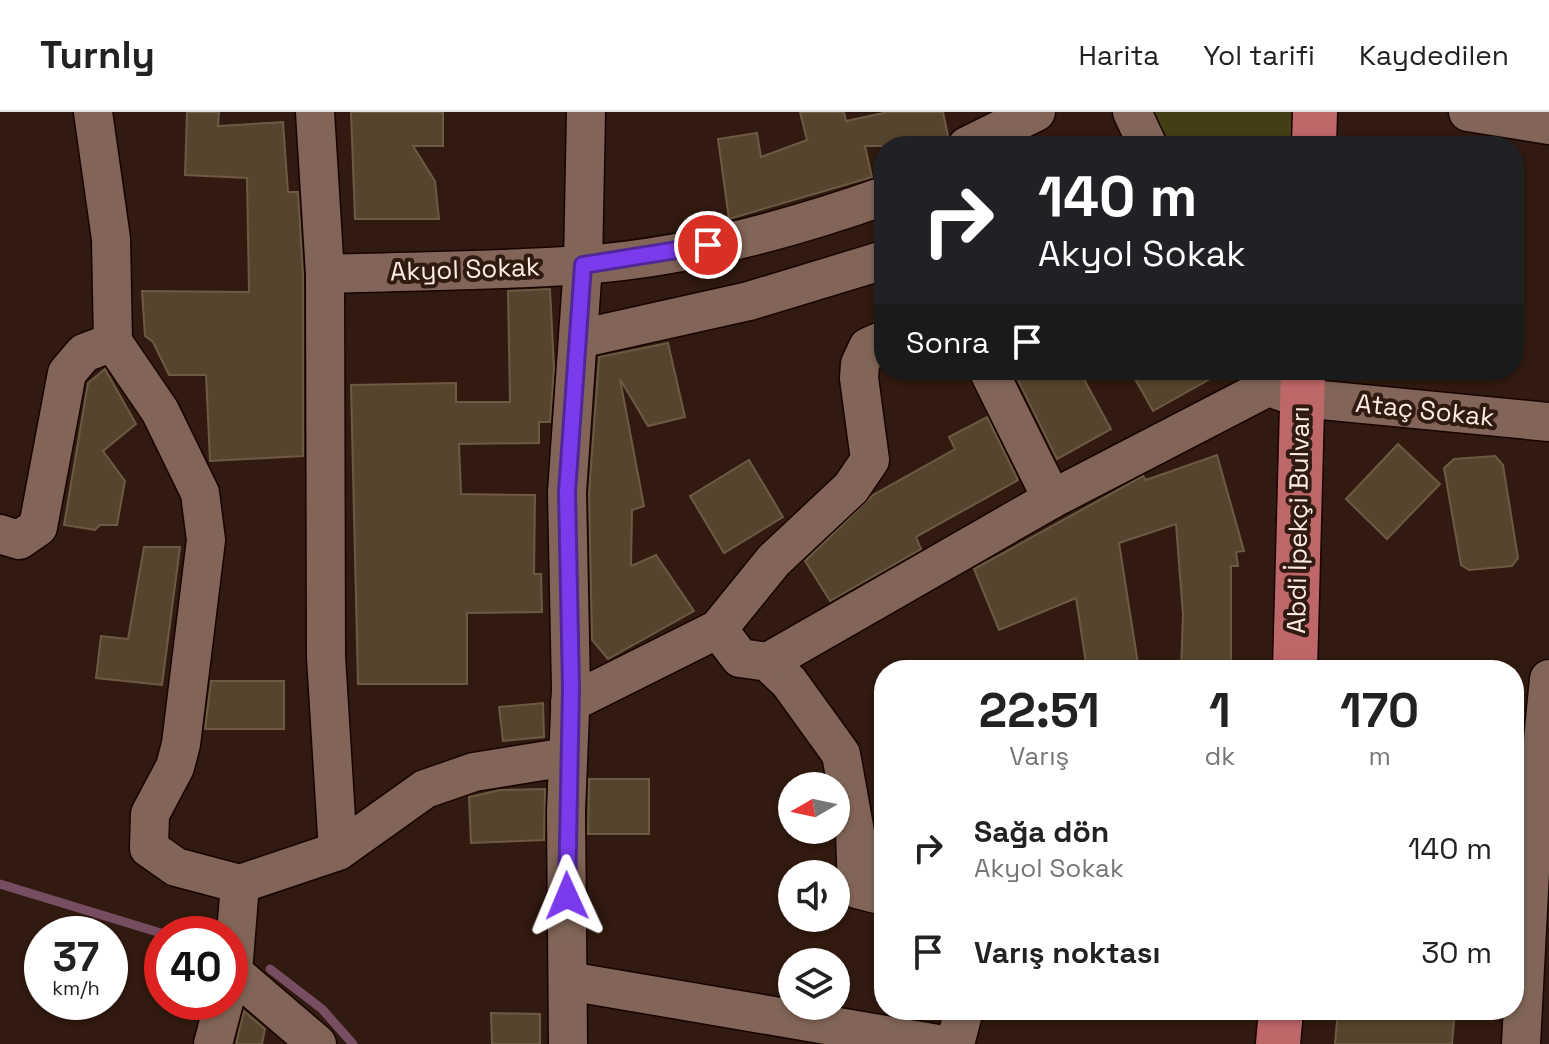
<!DOCTYPE html>
<html lang="tr">
<meta charset="utf-8">
<style>
:root{--surface:#fff;--page:#f6f6f6;--text:#222;--muted:#767676;--line:#e0e0e0}
body{margin:0;font-family:"Space Grotesk",sans-serif;background:var(--page);color:var(--text);height:100vh;display:flex;flex-direction:column;font-size:30px;white-space:nowrap}
*{box-sizing:border-box;margin:0}
p{font-size:26px;color:var(--muted)}
.icon{flex:none;width:44px;height:44px;fill:none;stroke:currentColor;stroke-width:2;stroke-linecap:round;stroke-linejoin:round}
.map{position:relative;flex:1;overflow:hidden}
.drawer{position:absolute;left:874px;top:548px;width:650px;height:360px;display:flex;flex-direction:column;background:var(--surface);border-radius:32px;box-shadow:0 2px 6px #0004}
.drawer>*{flex:none}
.banner{position:absolute;left:874px;top:24px;width:650px;height:244px;border-radius:32px;box-shadow:0 2px 6px #0004;background:#202124;color:#fff;overflow:hidden}
.needle{width:52px;rotate:261deg}
.controls{position:absolute;left:778px;top:660px;display:grid;gap:16px}
.controls a{display:grid;place-items:center;width:72px;height:72px;border-radius:50%;background:var(--surface);box-shadow:0 2px 6px #0004;font-size:40px}
.speed{position:absolute;left:24px;top:804px;display:flex;gap:16px;font-size:40px;font-weight:700;text-align:center}
.speed>*{display:grid;place-content:center;width:104px;height:104px;border-radius:50%;background:var(--surface);box-shadow:0 2px 6px #0004;line-height:1}
.speed small{font-size:20px;font-weight:400}
.speed .limit{border:12px solid #d22;background:#fff;color:#111}
.pin{position:absolute;display:grid;place-items:center;width:68px;height:68px;color:#fff;margin:-34px;border:4px solid #fff;border-radius:50%;box-shadow:0 2px 8px #0007}
.me{position:absolute;width:88px;margin:-44px;rotate:359deg;stroke-linejoin:round;filter:drop-shadow(0 0 6px #0008)}
.turn{display:flex;align-items:center;gap:28px;height:168px;padding:0 32px;font-size:36px}
.turn .icon{width:104px;height:104px;stroke-width:2.5}
.turn b{display:block;font-size:56px;line-height:68px}
.then{display:flex;align-items:center;height:76px;padding:0 32px;background:#0003;gap:16px;font-size:30px}
.eta{display:flex;justify-content:space-evenly;align-items:center;height:136px;text-align:center}
.eta b{font-size:48px;font-weight:700;line-height:56px}
ul{padding:0;list-style:none}
li{display:flex;align-items:center;gap:24px;height:104px;padding:0 32px}
li div{flex:1}
li b{display:block;font-size:30px}
li em{font-style:normal}
header{display:flex;align-items:center;gap:48px;box-sizing:border-box;height:112px;padding:0 40px;background:var(--surface);border-bottom:2px solid var(--line)}
header strong{font-size:38px}
nav{display:flex;gap:44px;margin-inline-start:auto;font-size:28px}
.map>svg:first-child{display:block}
.green{fill:#443e15}
.lines{fill:none;stroke-linecap:round;stroke-linejoin:round}
.stream{stroke:#774d62;stroke-width:9}
.building{fill:#56452e;stroke:#6d5a43;stroke-width:2}
.minor-casing{stroke:#180400;stroke-width:41}
.major-casing{stroke:#180400;stroke-width:47}
.minor{stroke:#826558;stroke-width:38}
.major{stroke:#be6769;stroke-width:44}
.route-casing{stroke:#51269a;stroke-width:20}
.route{stroke:#7c3aed;stroke-width:14}
.labels{text-anchor:middle;stroke-width:8;stroke-linejoin:round;paint-order:stroke}
.street-label{font-size:26px;fill:#fcebe4;stroke:#311a0f}
</style>
<header>
<strong>Turnly</strong>
<nav><a>Harita</a><a>Yol tarifi</a><a>Kaydedilen</a></nav>
</header>
<div class="map">
<svg width="1549" height="932" viewBox="0 0 1549 932">
<rect width="100%" height="100%" fill="#311a0f"/>
<!-- green -->
<polygon class="green" points="1154,0 1300,0 1299,34 1168,34"/>
<g class="lines">
<!-- stream -->
<g class="stream">
<polyline points="0,772 164,822"/>
<polyline points="270,857 322,897 353,932"/>
</g>
</g>
<!-- building -->
<g class="building">
<polygon points="187,0 219,0 218,14 283,10 288,80 298,80 303,163 303,344 210,349 206,263 169,263 153,230 145,224 142,179 249,180 247,66 185,63"/>
<polygon points="351,0 443,0 443,34 413,34 435,69 439,107 355,107"/>
<polygon points="800,0 844,0 846,9 888,0 943,0 948,24 947,27 911,34 865,34 872,65 729,107 718,27 757,21 761,45 807,28"/>
<polygon points="550,177 554,256 550,310 539,310 539,331 459,332 461,382 535,383 534,462 541,462 542,500 467,501 467,572 358,572 351,273 456,271 456,290 510,290 508,179"/>
<polygon points="668,231 685,305 648,314 620,267 644,394 632,398 631,454 656,443 694,499 608,547 592,528 589,381 599,245"/>
<polygon points="105,257 136,312 103,339 125,369 117,413 100,413 95,418 64,413 88,271"/>
<polygon points="1013,258 1079,258 1111,317 1057,347"/>
<polygon points="1130,258 1226,258 1153,299"/>
<polygon points="987,305 1018,368 916,425 921,437 830,489 805,449 873,383 955,337 949,325"/>
<polygon points="1398,332 1440,372 1387,427 1346,387"/>
<polygon points="1217,343 1244,439 1236,440 1238,454 1231,454 1231,558 1181,558 1183,503 1176,412 1119,431 1139,558 1087,558 1076,486 999,518 974,457 1143,364 1146,368"/>
<polygon points="1495,344 1503,353 1518,446 1512,454 1469,458 1461,453 1444,356 1454,347"/>
<polygon points="749,348 783,405 724,441 690,384"/>
<polygon points="144,435 180,435 162,573 96,566 101,524 128,527"/>
<polygon points="211,569 284,569 284,617 205,617"/>
<polygon points="543,591 544,625 503,629 499,595"/>
<polygon points="589,667 649,667 649,722 588,722"/>
<polygon points="545,677 544,728 471,731 469,685 500,678"/>
<polygon points="1338,898 1455,898 1452,932 1335,932"/>
<polygon points="244,899 265,917 262,932 236,932"/>
<polygon points="491,901 540,902 540,932 492,932"/>
</g>
<g class="lines">
<defs>
<g id="minor">
<polyline points="93,0 111,127 113,230"/>
<polyline points="315,0 325,162 326,545 338,739"/>
<polyline points="1132,0 1148,34"/>
<polyline points="1468,0 1549,13"/>
<polyline points="967,34 1036,0"/>
<path d="M325,162C410,159 496,159 581,153C684,146 788,118 884,84"/>
<polyline points="579,227 749,189 884,148"/>
<polyline points="988,258 1052,387"/>
<polyline points="0,422 19,428 38,415 67,261 84,241 113,230 160,299 200,381 206,428 181,632 175,655 150,702 149,736 176,755 240,772 338,739 425,677 474,660 567,645"/>
<polyline points="718,517 740,546 768,550 789,570 841,642 855,720 857,777 884,784"/>
<polyline points="768,550 1052,387 1268,275 1301,286 1549,310"/>
<polyline points="570,591 718,517 774,448 851,376 870,348 859,266 860,252 868,235 884,228"/>
<polyline points="240,772 233,860 317,932"/>
<polyline points="568,869 938,932"/>
<polyline points="213,932 224,890"/>
<polyline points="568,932 566,699 571,576 567,380 583,153 586,0"/>
<polyline points="955,932 964,898"/>
<polyline points="1521,932 1530,760 1549,567"/>
</g>
<g id="major">
<polyline points="1314,34 1315,0"/>
<polyline points="1295,558 1303,258"/>
<polyline points="1278,932 1281,898"/>
</g>
</defs>
<!-- minor casing -->
<use href="#minor" class="minor-casing"/>
<!-- major casing -->
<use href="#major" class="major-casing"/>
<!-- minor -->
<use href="#minor" class="minor"/>
<!-- major -->
<use href="#major" class="major"/>
</g>
<g class="lines">
<defs>
<polyline id="route" points="567,784 571,576 567,380 583,153 708,133"/>
</defs>
<!-- route casing -->
<use href="#route" class="route-casing"/>
<!-- route -->
<use href="#route" class="route"/>
</g>
<g class="labels">
<!-- street labels -->
<g class="street-label">
<text transform="translate(465 157) rotate(-2)" y="9">Akyol Sokak</text>
<text transform="translate(1425 298) rotate(6)" y="9">Ataç Sokak</text>
<text transform="translate(1298 408) rotate(-89)" y="9">Abdi İpekçi Bulvarı</text>
</g>
</g>
</svg>
<div class="controls">
<a><svg class="needle" viewBox="-14 -14 28 28"><path d="M0-13l5 13h-10z" fill="#e53935"/><path d="M0 13l5-13h-10z" fill="#767676"/></svg></a>
<a><svg class="icon" aria-label="sound" viewBox="0 0 24 24"><path d="M4 9h4l5-4v14l-5-4H4zM17 9q2 3 0 6"/></svg></a>
<a><svg class="icon" aria-label="layers" viewBox="0 0 24 24"><path d="M12 4l9 5-9 5-9-5zM3 14l9 5 9-5"/></svg></a>
</div>
<div class="speed"><div>37<small>km/h</small></div><div class="limit">40</div></div>
<div class="pin" style="left:708px;top:133px;background:#d93025"><svg class="icon" aria-label="arrive" viewBox="0 0 24 24"><path d="M6 21V4h12l-3 4 3 4H6"/></svg></div>
<svg class="me" style="left:567px;top:784px" viewBox="-20 -20 40 40"><path d="M0-17L14 15 0 8-14 15z" fill="#7c3aed" stroke="#fff" stroke-width="4"/></svg>
<div class="banner">
<div class="turn"><svg class="icon" aria-label="right" viewBox="0 0 24 24"><path d="M7 20v-9h11M14 6l5 5-5 5"/></svg><div><b>140 m</b>Akyol Sokak</div></div>
<div class="then">Sonra<svg class="icon" aria-label="arrive" viewBox="0 0 24 24"><path d="M6 21V4h12l-3 4 3 4H6"/></svg></div>
</div>
<section class="drawer">
<div class="eta">
<div><b>22:51</b><p>Varış</p></div>
<div><b>1</b><p>dk</p></div>
<div><b>170</b><p>m</p></div>
</div>
<ul>
<li><svg class="icon" aria-label="right" viewBox="0 0 24 24"><path d="M7 20v-9h11M14 6l5 5-5 5"/></svg><div><b>Sağa dön</b><p>Akyol Sokak</p></div><em>140 m</em></li>
<li><svg class="icon" aria-label="arrive" viewBox="0 0 24 24"><path d="M6 21V4h12l-3 4 3 4H6"/></svg><div><b>Varış noktası</b></div><em>30 m</em></li>
</ul>
</section>
</div>
